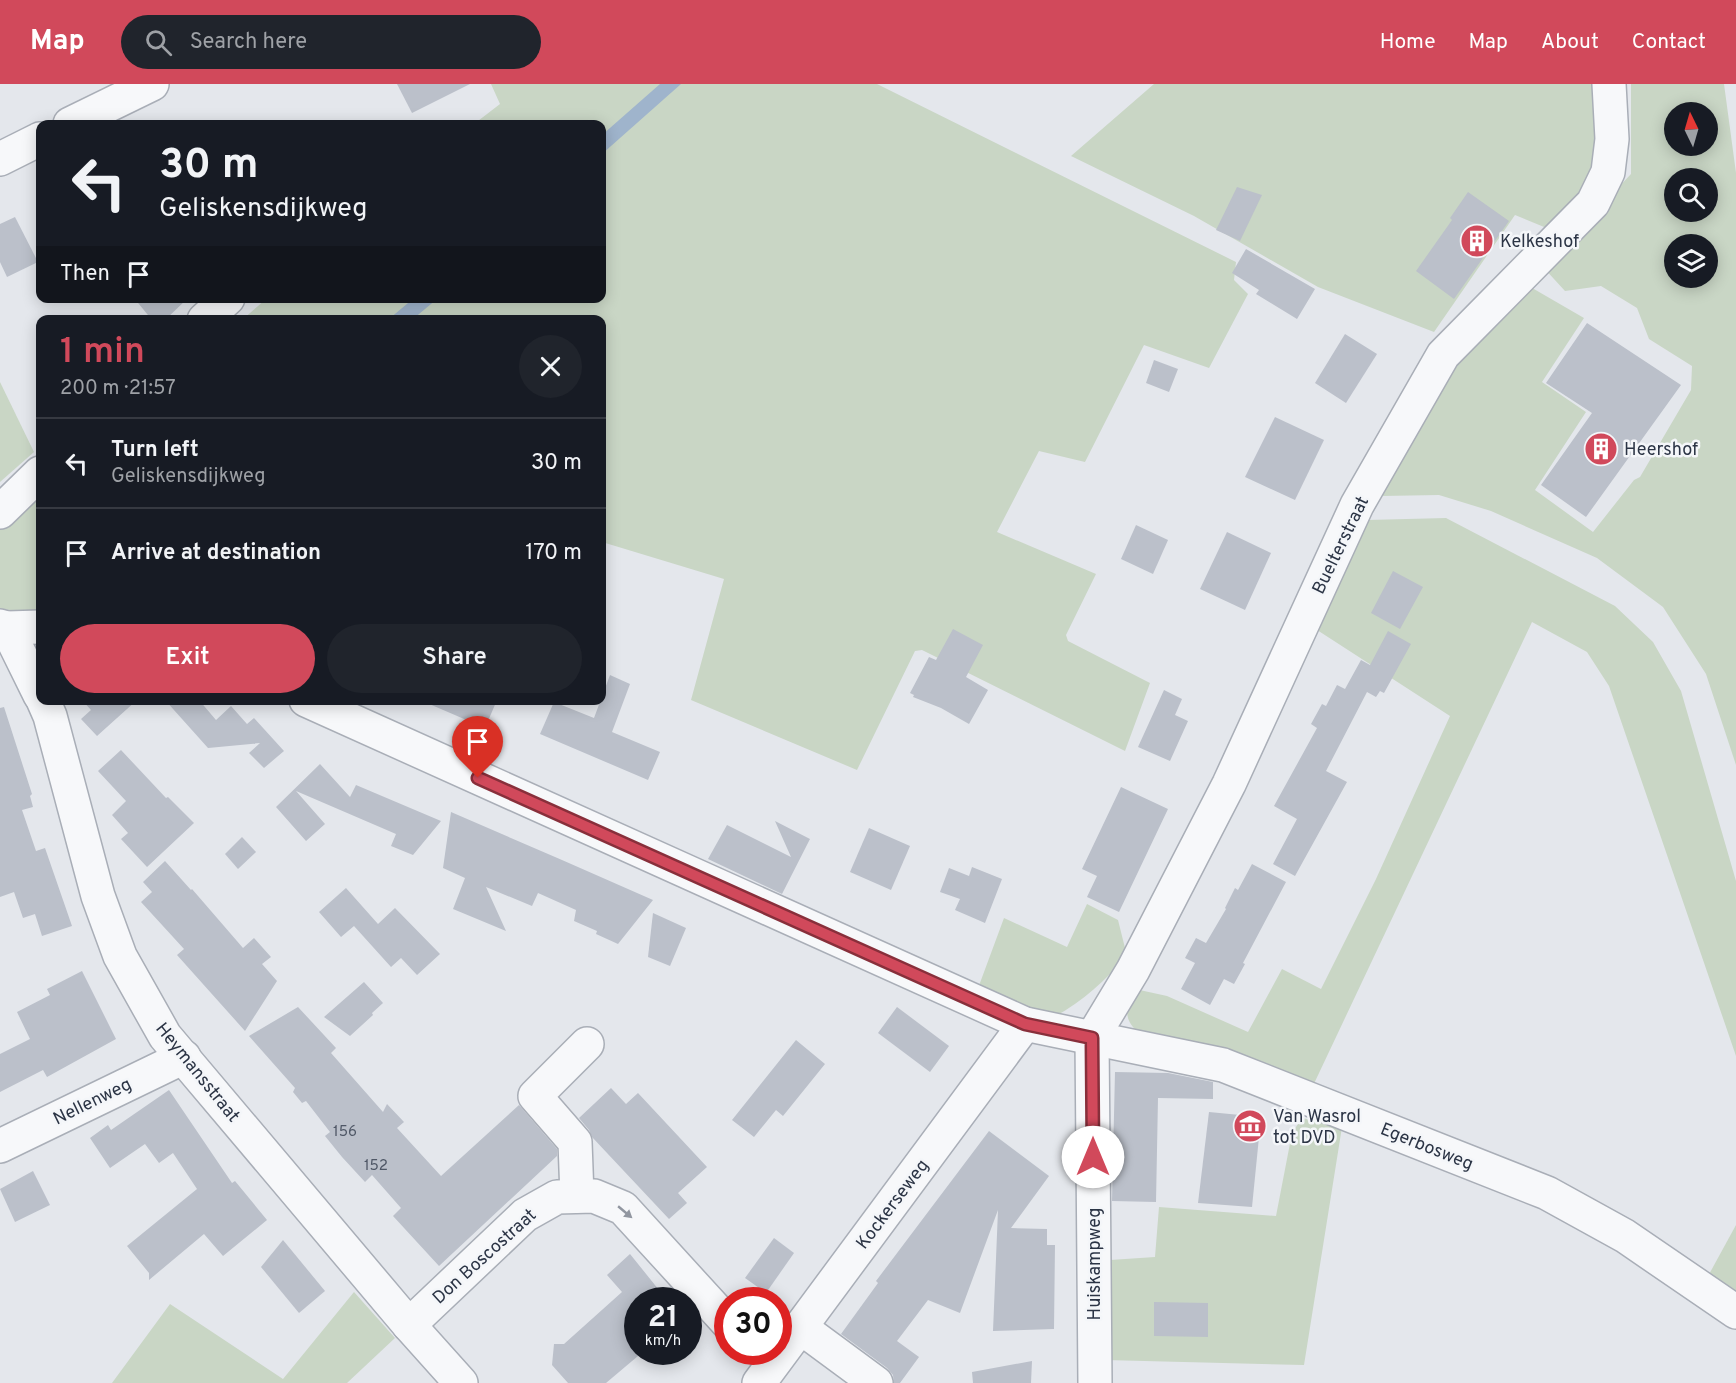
<!DOCTYPE html>
<meta charset="utf-8">
<style>
:root{--surface:#171b24;--page:#20242c;--text:#f1f3f6;--muted:#9ea1a6;--line:#363941;--accent:#d1495b}
body{margin:0;font-family:Overpass,sans-serif;background:var(--page);color:var(--text);height:100vh;display:flex;flex-direction:column;font-size:22px;white-space:nowrap}
*{box-sizing:border-box;margin:0}
p{font-size:20px;color:var(--muted)}
.icon{flex:none;width:33px;height:33px;fill:none;stroke:currentColor;stroke-width:2;stroke-linecap:round;stroke-linejoin:round}
.map{position:relative;flex:1;overflow:hidden}
.details{position:absolute;left:36px;top:231px;width:570px;height:390px;display:flex;flex-direction:column;background:var(--surface);border-radius:12px;box-shadow:0 3px 15px #0003}
.details>*{flex:none}
.guide{position:absolute;left:36px;top:36px;width:570px;height:183px;border-radius:12px;box-shadow:0 3px 15px #0003;background:#171b24;color:var(--text);overflow:hidden}
.needle{width:39px;rotate:355deg}
.tools{position:absolute;left:1664px;top:18px;display:grid;gap:12px}
.tools a{display:grid;place-items:center;width:54px;height:54px;border-radius:50%;background:var(--surface);box-shadow:0 3px 15px #0003;font-size:30px}
.speed{position:absolute;left:624px;top:1203px;display:flex;gap:12px;font-size:30px;font-weight:700;text-align:center}
.speed>*{display:grid;place-content:center;width:78px;height:78px;border-radius:50%;background:var(--surface);box-shadow:0 3px 15px #0003;line-height:1}
.speed small{font-size:15px;font-weight:400}
.speed .limit{border:9px solid #d22;background:#fff;color:#111}
.pin{position:absolute;display:grid;place-items:center;width:51px;height:51px;color:#fff;margin:-62px -26px;border-radius:50% 50% 50% 0;rotate:-45deg;box-shadow:0 0 6px #0007}
.pin .icon{rotate:45deg}
.me{position:absolute;width:66px;margin:-33px;rotate:0deg;stroke-linejoin:round;filter:drop-shadow(0 0 4px #0008)}
.turn{display:flex;align-items:center;gap:21px;height:126px;padding:0 24px;font-size:27px}
.turn .icon{width:78px;height:78px;stroke-width:2.5}
.turn b{display:block;font-size:42px;line-height:51px}
.then{display:flex;align-items:center;height:57px;padding:0 24px;background:#0003;gap:12px;font-size:22px}
.round{display:grid;place-items:center;flex:none;width:63px;height:63px;border-radius:32px;background:var(--page)}
.headline{display:flex;align-items:center;justify-content:space-between;height:102px;padding:0 24px}
h1{font-size:36px;font-weight:600;line-height:45px;color:var(--accent)}
.button{display:flex;gap:12px;margin-top:auto;padding:12px 24px}
.button a{flex:1;height:69px;border-radius:36px;background:var(--accent);color:#fff;font-size:24px;font-weight:600;line-height:69px;text-align:center}
.button a+a{background:var(--page);color:var(--text)}
ul{padding:0;list-style:none}
li{display:flex;align-items:center;gap:18px;height:90px;padding:0 24px;border-top:2px solid var(--line)}
li div{flex:1}
li b{display:block;font-size:22px}
li em{font-style:normal}
header{display:flex;align-items:center;gap:36px;box-sizing:border-box;height:84px;padding:0 30px;background:var(--accent);color:#fff}
header strong{font-size:28px}
nav{display:flex;gap:33px;margin-inline-start:auto;font-size:21px}
.search{width:420px;height:54px;background:var(--page);display:flex;align-items:center;gap:15px;box-sizing:border-box;padding:0 21px;border-radius:33px;color:var(--muted);font-size:22px}
.map>svg:first-child{display:block}
.green{fill:#c9d6c5;fill-rule:evenodd}
.water{fill:#9fb4cc}
.building{fill:#bbc0ca}
.lines{fill:none;stroke-linecap:round;stroke-linejoin:round}
.minor-casing{stroke:#a9aeb7;stroke-width:36}
.minor{stroke:#f7f8fa;stroke-width:33}
.oneway{fill:#9196a0}
.route-casing{stroke:#882f3b;stroke-width:15}
.route{stroke:#d1495b;stroke-width:10}
.labels{text-anchor:middle;stroke-width:5;stroke-linejoin:round;paint-order:stroke}
.number-label{font-size:15px;fill:#4f5766}
.poi-label{font-size:18px;fill:#2b3445;stroke:#f4f6f9;text-anchor:start}
.street-label{font-size:18px;fill:#2b3445;stroke:#f4f6f9}
</style>
<header>
<strong>Map</strong>
<div class="search"><svg class="icon" aria-label="search" viewBox="0 0 24 24"><circle cx="10" cy="10" r="6"/><path d="M15 15l6 6"/></svg>Search here</div>
<nav><a>Home</a><a>Map</a><a>About</a><a>Contact</a></nav>
</header>
<div class="map">
<svg width="1736" height="1299" viewBox="0 0 1736 1299">
<rect width="100%" height="100%" fill="#e4e7ec"/>
<!-- green -->
<g class="green">
<polygon points="491,0 877,0 1236,178 1234,196 1248,210 1209,284 1144,261 1085,378 1039,367 997,448 1096,490 1066,551 1068,557 1150,599 1125,667 922,566 915,567 857,686 691,616 724,495 602,458 602,236 242,236 266,215 602,214 602,40 474,40 500,20"/>
<polygon points="1154,0 1601,0 1598,88 1549,145 1515,131 1434,248 1318,203 1194,132 1071,72"/>
<path d="M1631,0H1724L1736,89V681L1706,590L1663,523L1597,474L1491,427L1439,411L1381,412L1448,287L1527,201L1584,234L1542,298L1586,328L1535,406L1593,448L1634,396L1640,393L1691,306L1692,282L1649,255L1637,224L1601,202L1565,207L1543,183L1631,90ZM1674,28H1707V62H1674ZM1674,94H1707V128H1674ZM1674,160H1707V194H1674Z"/>
<polygon points="0,298 34,368 0,398"/>
<polygon points="40,406 40,529 0,525 0,441"/>
<path d="M1446,434L1615,522L1653,558L1681,607L1736,797V972L1609,602L1587,568L1532,538L1311,1006L1146,955C1125,939 1122,929 1135,905L1167,912L1248,948L1282,885L1321,905L1376,795L1450,632L1314,544L1367,436Z"/>
<path d="M1087,820L1118,836L1127,872C1105,896 1084,917 1054,933L977,907L1004,834L1067,863Z"/>
<polygon points="1302,1034 1342,1043 1304,1281 1105,1276 1110,1176 1155,1173 1159,1123 1276,1132 1292,1049"/>
<polygon points="1736,1141 1736,1216 1707,1194"/>
<polygon points="354,1208 395,1254 347,1299 112,1299 170,1220 283,1295"/>
</g>
<!-- water -->
<g class="water">
<polygon points="660,0 681,0 602,70 602,51"/>
<polygon points="414,214 437,215 413,235 389,235"/>
</g>
<!-- building -->
<g class="building">
<polygon points="397,0 470,0 412,29"/>
<polygon points="1237,103 1262,111 1240,157 1216,146"/>
<polygon points="1468,108 1509,137 1454,215 1416,187 1452,136 1450,134"/>
<polygon points="15,133 38,178 7,193 0,178 0,140"/>
<polygon points="1246,165 1315,205 1297,235 1256,210 1259,206 1232,189"/>
<polygon points="134,214 188,214 165,236 152,236"/>
<polygon points="1587,239 1681,301 1586,433 1541,401 1592,329 1546,299"/>
<polygon points="1345,250 1377,270 1346,319 1315,299"/>
<polygon points="1154,276 1178,285 1169,308 1146,299"/>
<polygon points="1275,333 1324,356 1295,416 1245,393"/>
<polygon points="1136,441 1168,456 1153,490 1121,475"/>
<polygon points="1227,448 1271,469 1245,526 1200,505"/>
<polygon points="1393,487 1423,503 1400,545 1371,529"/>
<polygon points="953,545 983,561 966,593 988,606 969,640 941,624 913,613 914,611 910,609 929,573 936,576"/>
<polygon points="1388,547 1411,560 1384,609 1380,607 1376,613 1367,608 1326,687 1347,698 1295,792 1273,780 1297,735 1274,722 1317,644 1311,640 1322,620 1326,622 1337,601 1345,605 1361,576 1370,581"/>
<polygon points="610,591 630,600 612,648 660,668 648,696 540,650 554,618 594,634"/>
<polygon points="1164,606 1182,615 1175,631 1188,637 1170,677 1138,663"/>
<polygon points="82,616 137,616 97,652 81,635 91,626"/>
<polygon points="165,616 199,616 216,636 231,622 247,640 254,634 284,667 264,684 249,669 260,659 208,664"/>
<polygon points="420,616 497,616 485,644"/>
<polygon points="4,623 32,710 30,712 33,723 22,726 36,767 45,764 72,842 42,852 35,830 23,834 14,808 0,813 0,624"/>
<polygon points="121,666 166,714 168,713 194,739 147,783 121,755 128,749 112,731 126,717 98,687"/>
<polygon points="320,680 350,713 356,701 441,737 413,771 391,762 396,750 296,707 325,740 306,757 276,723"/>
<polygon points="1121,703 1168,725 1119,828 1087,813 1097,792 1082,785"/>
<polygon points="451,728 562,776 653,816 618,860 596,850 597,847 574,837 576,826 538,809 532,822 486,803 506,847 453,825 465,794 443,784"/>
<polygon points="775,737 810,755 782,810 708,775 727,741 791,773"/>
<polygon points="869,744 910,762 891,806 850,788"/>
<polygon points="242,753 256,768 238,785 225,770"/>
<polygon points="165,777 191,806 192,805 243,864 254,854 271,873 262,880 277,897 245,947 177,871 184,865 141,818 152,808 143,798"/>
<polygon points="1252,780 1286,798 1243,879 1245,880 1234,900 1224,895 1210,921 1181,905 1195,879 1185,874 1196,854 1206,859 1226,825 1225,824 1235,804 1238,806"/>
<polygon points="972,783 1002,795 985,839 955,826 960,815 940,808 949,784 969,792"/>
<polygon points="346,804 378,840 395,824 440,870 417,891 401,874 391,883 354,842 341,853 319,828"/>
<polygon points="653,829 686,844 670,882 648,873"/>
<polygon points="82,887 116,955 47,993 43,986 0,1008 0,970 30,955 17,928 50,911 47,905"/>
<polygon points="364,898 383,919 372,929 373,931 350,952 324,933"/>
<polygon points="298,923 336,964 331,969 383,1028 387,1020 404,1038 397,1044 441,1092 519,1021 557,1065 557,1072 439,1182 393,1132 401,1124 372,1091 365,1098 342,1073 325,1052 330,1048 306,1017 302,1019 293,1008 295,1004 249,952"/>
<polygon points="897,923 949,962 930,988 878,949"/>
<polygon points="796,956 825,980 783,1032 776,1026 754,1053 732,1036"/>
<polygon points="1115,988 1168,989 1213,998 1213,1015 1158,1014 1156,1118 1112,1117"/>
<polygon points="611,1004 626,1020 638,1009 707,1083 678,1109 687,1119 669,1135 592,1053 589,1046 579,1034"/>
<polygon points="169,1006 232,1099 235,1097 267,1136 223,1172 204,1150 149,1196 149,1189 127,1162 197,1105 173,1069 159,1079 145,1060 110,1084 90,1054 108,1041 111,1046"/>
<polygon points="1209,1028 1261,1033 1252,1123 1198,1119"/>
<polygon points="989,1047 1049,1092 1011,1144 1047,1145 1047,1161 1055,1161 1054,1245 993,1247 998,1126 960,1229 928,1216 897,1257 919,1273 900,1299 894,1299 893,1291 887,1284 841,1250 878,1199 876,1197"/>
<polygon points="33,1087 50,1121 15,1138 0,1105"/>
<polygon points="774,1154 794,1169 766,1209 745,1194"/>
<polygon points="283,1156 325,1207 299,1229 261,1183"/>
<polygon points="630,1170 667,1216 638,1216 638,1272 606,1299 568,1299 552,1281 554,1260 564,1260 622,1208 607,1191"/>
<polygon points="1154,1218 1208,1219 1208,1253 1154,1252"/>
<polygon points="1032,1277 1031,1299 973,1299 972,1288"/>
</g>
<g class="lines">
<defs>
<g id="minor">
<polyline points="70,40 152,0"/>
<polyline points="0,75 40,55"/>
<polyline points="204,236 228,214"/>
<polyline points="0,428 40,389"/>
<polyline points="0,542 7,544 40,543"/>
<polyline points="7,544 40,611"/>
<polyline points="43,616 50,632 98,812 120,872 165,952 409,1241 461,1299"/>
<polyline points="306,616 1025,940 1223,981 1547,1109 1625,1152 1736,1228"/>
<polyline points="1092,954 1133,886 1229,700 1357,421 1443,271 1593,119 1608,88 1612,55 1609,0"/>
<polyline points="1092,954 1095,1299"/>
<polyline points="0,1062 184,973"/>
<polyline points="577,1112 575,1058 535,1012 587,960"/>
<polyline points="409,1241 525,1131 557,1113 594,1112 623,1124 728,1239"/>
<polyline points="800,1243 876,1299"/>
<polyline points="759,1299 1025,940"/>
</g>
</defs>
<!-- minor casing -->
<use href="#minor" class="minor-casing"/>
<!-- minor -->
<use href="#minor" class="minor"/>
</g>
<!-- one-way arrows -->
<defs><path id="oneway-solid" d="M-6-.8H1V-3.2L6.5 0L1 3.2V.8H-6Z" transform="scale(1.5)"/></defs>
<use class="oneway" href="#oneway-solid" transform="translate(625 1128) rotate(40)"/>
<g class="lines">
<defs>
<polyline id="route" points="478,694 1025,940 1092,954 1093,1073"/>
</defs>
<!-- route casing -->
<use href="#route" class="route-casing"/>
<!-- route -->
<use href="#route" class="route"/>
</g>
<!-- icons -->
<defs>
<symbol id="building-disc" viewBox="-11 -11 22 22"><circle r="9.5" fill="#d1495b" stroke="#f4f6f9"/><path d="M-4-6H4V6H1V3H-1V6H-4ZM-2.5-4.3h1.7v1.8h-1.7ZM.8-4.3h1.7v1.8H.8ZM-2.5-1h1.7V.8h-1.7ZM.8-1h1.7V.8H.8Z" fill="#fff"/></symbol>
<symbol id="museum-disc" viewBox="-11 -11 22 22"><circle r="9.5" fill="#d1495b" stroke="#f4f6f9"/><path d="M0-6L6-3V-2H-6V-3ZM-5-1h2V3h-2ZM-1-1h2V3h-2ZM3-1h2V3H3ZM-6 4H6V6H-6Z" fill="#fff"/></symbol>
</defs>
<g fill-rule="evenodd">
<use href="#building-disc" x="1458" y="138" width="38" height="38"/>
<use href="#building-disc" x="1582" y="346" width="38" height="38"/>
<use href="#museum-disc" x="1231" y="1023" width="38" height="38"/>
</g>
<g class="labels">
<!-- number labels -->
<g class="number-label">
<text x="345" y="1052">156</text>
<text x="376" y="1086">152</text>
</g>
<!-- poi labels -->
<g class="poi-label">
<text x="1500" y="163">Kelkeshof</text>
<text x="1624" y="371">Heershof</text>
<text x="1273" y="1038">Van Wasrol<tspan x="1273" dy="21">tot DVD</tspan></text>
</g>
<!-- street labels -->
<g class="street-label">
<text transform="translate(1340 461) rotate(-64)" y="6">Buelterstraat</text>
<text transform="translate(198 988) rotate(51)" y="6">Heymansstraat</text>
<text transform="translate(92 1017) rotate(-26)" y="6">Nellenweg</text>
<text transform="translate(1427 1062) rotate(22)" y="6">Egerbosweg</text>
<text transform="translate(892 1120) rotate(-53)" y="6">Kockerseweg</text>
<text transform="translate(484 1172) rotate(-42)" y="6">Don Boscostraat</text>
<text transform="translate(1094 1180) rotate(-90)" y="6">Huiskampweg</text>
</g>
</g>
</svg>
<div class="tools">
<a><svg class="needle" viewBox="-14 -14 28 28"><path d="M0-13l5 13h-10z" fill="#e53935"/><path d="M0 13l5-13h-10z" fill="#9ea1a6"/></svg></a>
<a><svg class="icon" aria-label="search" viewBox="0 0 24 24"><circle cx="10" cy="10" r="6"/><path d="M15 15l6 6"/></svg></a>
<a><svg class="icon" aria-label="layers" viewBox="0 0 24 24"><path d="M12 4l9 5-9 5-9-5zM3 14l9 5 9-5"/></svg></a>
</div>
<div class="speed"><div>21<small>km/h</small></div><div class="limit">30</div></div>
<div class="pin" style="left:478px;top:694px;background:#d93025"><svg class="icon" aria-label="arrive" viewBox="0 0 24 24"><path d="M6 21V4h12l-3 4 3 4H6"/></svg></div>
<svg class="me" style="left:1093px;top:1073px" viewBox="-20 -20 40 40"><circle r="19" fill="#fff"/><path d="M0-13L10 11 0 6-10 11z" fill="#d1495b"/></svg>
<div class="guide">
<div class="turn"><svg class="icon" aria-label="left" viewBox="0 0 24 24"><path d="M17 20v-9H6M10 6l-5 5 5 5"/></svg><div><b>30 m</b>Geliskensdijkweg</div></div>
<div class="then">Then<svg class="icon" aria-label="arrive" viewBox="0 0 24 24"><path d="M6 21V4h12l-3 4 3 4H6"/></svg></div>
</div>
<section class="details">
<div class="headline"><div><h1>1 min</h1><p>200 m · 21:57</p></div><a class="round"><svg class="icon" aria-label="close" viewBox="0 0 24 24"><path d="M6 6l12 12M18 6L6 18"/></svg></a></div>
<ul>
<li><svg class="icon" aria-label="left" viewBox="0 0 24 24"><path d="M17 20v-9H6M10 6l-5 5 5 5"/></svg><div><b>Turn left</b><p>Geliskensdijkweg</p></div><em>30 m</em></li>
<li><svg class="icon" aria-label="arrive" viewBox="0 0 24 24"><path d="M6 21V4h12l-3 4 3 4H6"/></svg><div><b>Arrive at destination</b></div><em>170 m</em></li>
</ul>
<div class="button"><a>Exit</a><a>Share</a></div>
</section>
</div>
